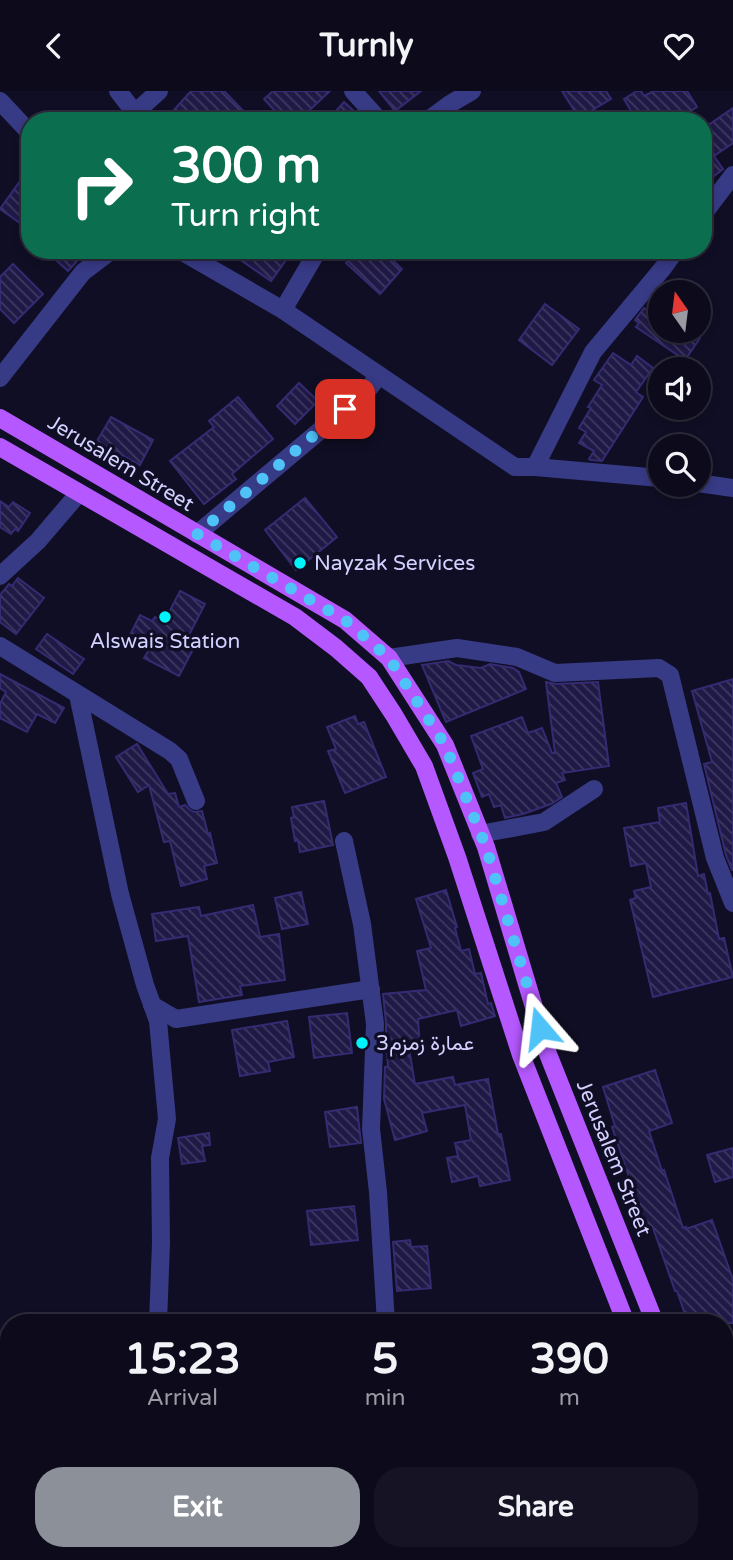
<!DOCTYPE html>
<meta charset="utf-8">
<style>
:root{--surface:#0c0a1b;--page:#151324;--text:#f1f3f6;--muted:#9a9aa3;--line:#2c2b3a;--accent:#8c9099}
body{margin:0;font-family:"Varela Round",Vazirmatn,sans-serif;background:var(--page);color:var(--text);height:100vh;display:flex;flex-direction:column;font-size:26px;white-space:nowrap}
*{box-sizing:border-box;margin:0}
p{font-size:23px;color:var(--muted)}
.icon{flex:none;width:38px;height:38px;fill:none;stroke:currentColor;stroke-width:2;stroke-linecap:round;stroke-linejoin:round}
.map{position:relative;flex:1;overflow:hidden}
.sheet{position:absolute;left:0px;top:1223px;width:733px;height:247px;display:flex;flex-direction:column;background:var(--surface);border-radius:28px 28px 0 0;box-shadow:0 4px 10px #0003,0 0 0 2px var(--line)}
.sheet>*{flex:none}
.guide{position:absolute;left:21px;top:21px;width:691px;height:147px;border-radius:28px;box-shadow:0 4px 10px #0003,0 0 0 2px var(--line);background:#0b6e4f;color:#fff;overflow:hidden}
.needle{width:46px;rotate:346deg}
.fabs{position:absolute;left:648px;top:189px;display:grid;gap:14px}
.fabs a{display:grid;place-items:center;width:63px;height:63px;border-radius:50%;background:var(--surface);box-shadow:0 4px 10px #0003,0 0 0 2px var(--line);font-size:35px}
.pin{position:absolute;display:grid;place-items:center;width:60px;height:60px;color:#fff;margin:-30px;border-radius:14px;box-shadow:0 4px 10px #0006}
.me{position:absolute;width:77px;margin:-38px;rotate:343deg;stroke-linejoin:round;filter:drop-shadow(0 0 5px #0008)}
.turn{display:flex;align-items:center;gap:24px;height:147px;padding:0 35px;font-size:32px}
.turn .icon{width:91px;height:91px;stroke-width:2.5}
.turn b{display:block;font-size:49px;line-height:60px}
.eta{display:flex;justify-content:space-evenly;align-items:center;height:119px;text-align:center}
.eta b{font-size:42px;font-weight:700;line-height:49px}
.cta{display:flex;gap:14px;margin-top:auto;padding:14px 35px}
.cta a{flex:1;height:80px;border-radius:28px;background:var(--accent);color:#fff;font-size:28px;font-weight:700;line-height:80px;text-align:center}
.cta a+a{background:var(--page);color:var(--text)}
header{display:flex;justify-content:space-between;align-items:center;height:91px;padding:0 35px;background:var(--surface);font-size:32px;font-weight:700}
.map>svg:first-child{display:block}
.building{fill:url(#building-back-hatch);stroke:#342b72;stroke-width:2}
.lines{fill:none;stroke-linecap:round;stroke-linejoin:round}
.minor{stroke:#373a84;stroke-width:18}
.major{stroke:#b558ff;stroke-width:18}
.route{stroke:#4fc3f7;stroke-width:12;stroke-dasharray:0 21.6}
.poi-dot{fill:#00f4fc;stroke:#100e24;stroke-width:2.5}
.labels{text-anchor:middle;stroke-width:7;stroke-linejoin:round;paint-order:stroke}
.street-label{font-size:21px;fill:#d3d1ff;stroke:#100e24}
.poi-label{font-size:21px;fill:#d3d1ff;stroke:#100e24;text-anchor:start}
</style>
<header><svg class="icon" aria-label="back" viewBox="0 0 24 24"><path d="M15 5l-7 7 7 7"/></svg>Turnly<svg class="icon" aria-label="heart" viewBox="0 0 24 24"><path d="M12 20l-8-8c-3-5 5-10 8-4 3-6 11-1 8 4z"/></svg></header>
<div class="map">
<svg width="733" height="1469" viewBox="0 0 733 1469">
<defs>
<pattern id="building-back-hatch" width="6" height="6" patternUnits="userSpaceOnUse" patternTransform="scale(1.75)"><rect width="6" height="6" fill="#1f1946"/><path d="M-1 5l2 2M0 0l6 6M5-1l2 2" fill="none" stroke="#3f3962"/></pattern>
</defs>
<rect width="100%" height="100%" fill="#100e24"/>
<!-- building -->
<g class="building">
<polygon points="191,0 224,0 253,30 187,30 174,19"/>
<polygon points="273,0 330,0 298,30 284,30 264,8"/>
<polygon points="379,0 421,0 395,20"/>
<polygon points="562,0 606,0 611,8 579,27"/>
<polygon points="637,0 641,0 644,5 654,0 687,0 697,16 674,30 637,30 624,8"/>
<polygon points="344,11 355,21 353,23 360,30 327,30"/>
<polygon points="733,17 733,52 714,65 723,78 704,93 704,37"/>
<polygon points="30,76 30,139 0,118"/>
<polygon points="45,159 87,159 68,180"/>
<polygon points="226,159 272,159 286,169 271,190"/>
<polygon points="358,159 382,159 402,178 380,203 346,172"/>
<polygon points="13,173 43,203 14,232 0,218 0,186"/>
<polygon points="545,213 579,238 552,274 519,249"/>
<polygon points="644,217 660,228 660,240 688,240 700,247 685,269 636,236 639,232 635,229"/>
<polygon points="613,262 631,274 637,265 653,277 636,301 643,306 602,370 591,369 589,368 594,360 579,352 586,341 579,337 591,317 588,316 602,294 594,289"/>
<polygon points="299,292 318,310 295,333 277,315"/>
<polygon points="238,306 273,348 232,383 236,388 204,413 170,370 214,336 209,330"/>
<polygon points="111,326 153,349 140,374 97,350"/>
<polygon points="305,407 337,446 296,479 265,439"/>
<polygon points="0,410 9,416 13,411 30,422 18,440 15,438 11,443 0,436"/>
<polygon points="18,487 44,507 16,543 0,531 0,504 9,493 12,495"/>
<polygon points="180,500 205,513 189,544 198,549 179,585 144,567 150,557 129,546 140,524 152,530 155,526 164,531"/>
<polygon points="47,543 84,568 73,583 36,558"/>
<polygon points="448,570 456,574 481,577 490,573 513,577 519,581 526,598 446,631 422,574"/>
<polygon points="0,583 64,617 55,632 37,623 27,641 0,627 0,613 6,601 0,597"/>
<polygon points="733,588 733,779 732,779 726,764 704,673 712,671 692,600"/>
<polygon points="546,591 556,593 598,591 609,675 562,682 565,689 556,692 562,706 551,713 523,723 505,727 501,714 494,716 489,703 482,706 473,682 483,678 471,645 522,626 528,642 542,637 552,662 555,662"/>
<polygon points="355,625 358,633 364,631 386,686 345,702 328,660 336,658 327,636"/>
<polygon points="137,653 168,703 175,702 179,716 185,714 189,718 194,721 202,720 208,743 210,742 217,772 204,775 207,788 181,795 170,750 164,751 149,694 138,701 116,666"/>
<polygon points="324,710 333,754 300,761 298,750 295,750 291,727 294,726 292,716"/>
<polygon points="686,712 698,785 704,783 708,803 710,802 719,848 724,847 733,886 653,906 630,809 636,807 634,800 651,796 646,772 631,775 624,737 660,731 658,717"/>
<polygon points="446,799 457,836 455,837 461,860 469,858 475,883 481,882 488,913 491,912 495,925 461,935 457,919 418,928 420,957 409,958 415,993 453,986 455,994 488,988 498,1043 501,1043 510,1089 480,1095 478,1085 452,1091 447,1067 458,1065 455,1052 471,1049 465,1014 422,1022 427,1040 395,1049 384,1008 385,976 388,975 386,951 386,932 383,903 426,899 417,860 431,857 416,808"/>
<polygon points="301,801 308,833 282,838 275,807"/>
<polygon points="253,814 260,846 279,843 285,889 240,895 242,904 199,911 188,845 156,850 152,823 199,816 201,825"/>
<polygon points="347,922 352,962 314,967 309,926"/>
<polygon points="287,930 294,966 268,971 270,980 240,985 232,939"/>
<polygon points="655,979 672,1032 649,1040 662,1080 664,1079 683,1137 686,1136 686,1138 712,1129 733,1189 733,1232 688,1232 677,1200 675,1200 653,1137 647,1139 612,1036 615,1035 603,996"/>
<polygon points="357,1016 361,1052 330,1056 325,1021"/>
<polygon points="209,1042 210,1054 202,1055 205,1070 182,1073 178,1047"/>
<polygon points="733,1057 733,1086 715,1091 707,1064"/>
<polygon points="354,1115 358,1149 311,1154 307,1120"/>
<polygon points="410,1149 411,1156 427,1155 431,1197 397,1200 393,1151"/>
</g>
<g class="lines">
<!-- minor -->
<g class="minor">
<polyline points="118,0 135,22 146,30"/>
<polyline points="353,0 380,30"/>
<polyline points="0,10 30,42"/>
<polyline points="126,30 159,0"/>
<polyline points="427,30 450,13 472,0"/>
<polyline points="704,122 733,84"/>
<polyline points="179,159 283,219 515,376 535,376 660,387"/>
<polyline points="283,219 318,159"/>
<polyline points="0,287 83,181 112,159"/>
<polyline points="535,376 593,261 663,177 676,159"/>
<polyline points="698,392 733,397"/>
<polyline points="197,443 367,300 379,284"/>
<polyline points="0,485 38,450 79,402"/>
<polyline points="0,555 170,660 179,668 196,710"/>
<polyline points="389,567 457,557 517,566 555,582 659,577 670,584 715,767 733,812"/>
<polyline points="78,604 120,803 145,894 158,930 167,1028 160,1067 161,1152 158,1232"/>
<polyline points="480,743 544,731 594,698"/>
<polyline points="344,750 362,833 375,933 371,1038 378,1101 386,1232"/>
<polyline points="152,914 176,928 371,898"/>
<polyline points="395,1461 396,1469"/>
<polyline points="142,1469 143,1461"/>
</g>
<!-- major -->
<g class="major">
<polyline points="0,327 345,529 389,567 445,654 486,756 548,963 655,1232"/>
<polyline points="0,356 295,526 336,557 369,586 394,624 424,675 457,766 521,964 626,1232"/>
<polyline points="724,1410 733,1433"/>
<polyline points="714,1461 717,1469"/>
</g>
</g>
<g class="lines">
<!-- route -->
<polyline class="route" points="345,318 197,443 345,529 389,567 445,654 486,756 540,937"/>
</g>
<!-- markers -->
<g class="poi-dot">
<circle cx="300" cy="472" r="7"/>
<circle cx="165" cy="526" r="7"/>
<circle cx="362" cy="952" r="7"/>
</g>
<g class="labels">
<!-- street labels -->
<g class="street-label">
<text transform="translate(121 372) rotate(31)" y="7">Jerusalem Street</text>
<text transform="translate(614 1067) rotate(68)" y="7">Jerusalem Street</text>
</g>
<!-- poi labels -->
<g class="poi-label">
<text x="314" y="479">Nayzak Services</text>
<text x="165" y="557" text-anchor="middle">Alswais Station</text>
<text x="376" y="959">عمارة زمزم3</text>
</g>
</g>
</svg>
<div class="fabs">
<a><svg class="needle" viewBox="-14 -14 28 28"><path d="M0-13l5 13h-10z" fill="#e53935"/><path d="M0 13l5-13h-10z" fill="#9a9aa3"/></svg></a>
<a><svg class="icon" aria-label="sound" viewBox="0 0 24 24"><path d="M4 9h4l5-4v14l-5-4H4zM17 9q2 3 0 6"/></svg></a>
<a><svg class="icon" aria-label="search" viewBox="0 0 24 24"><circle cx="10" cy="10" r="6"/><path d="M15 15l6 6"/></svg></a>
</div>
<div class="pin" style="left:345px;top:318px;background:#d93025"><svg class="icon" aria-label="arrive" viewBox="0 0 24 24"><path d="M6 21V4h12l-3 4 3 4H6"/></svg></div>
<svg class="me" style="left:540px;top:937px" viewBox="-20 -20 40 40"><path d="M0-17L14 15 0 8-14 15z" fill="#4fc3f7" stroke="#fff" stroke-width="4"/></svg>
<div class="guide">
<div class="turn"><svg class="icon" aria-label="right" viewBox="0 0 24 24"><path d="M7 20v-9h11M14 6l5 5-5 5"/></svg><div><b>300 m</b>Turn right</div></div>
</div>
<section class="sheet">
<div class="eta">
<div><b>15:23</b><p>Arrival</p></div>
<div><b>5</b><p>min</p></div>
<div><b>390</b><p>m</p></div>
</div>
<div class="cta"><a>Exit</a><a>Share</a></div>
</section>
</div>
